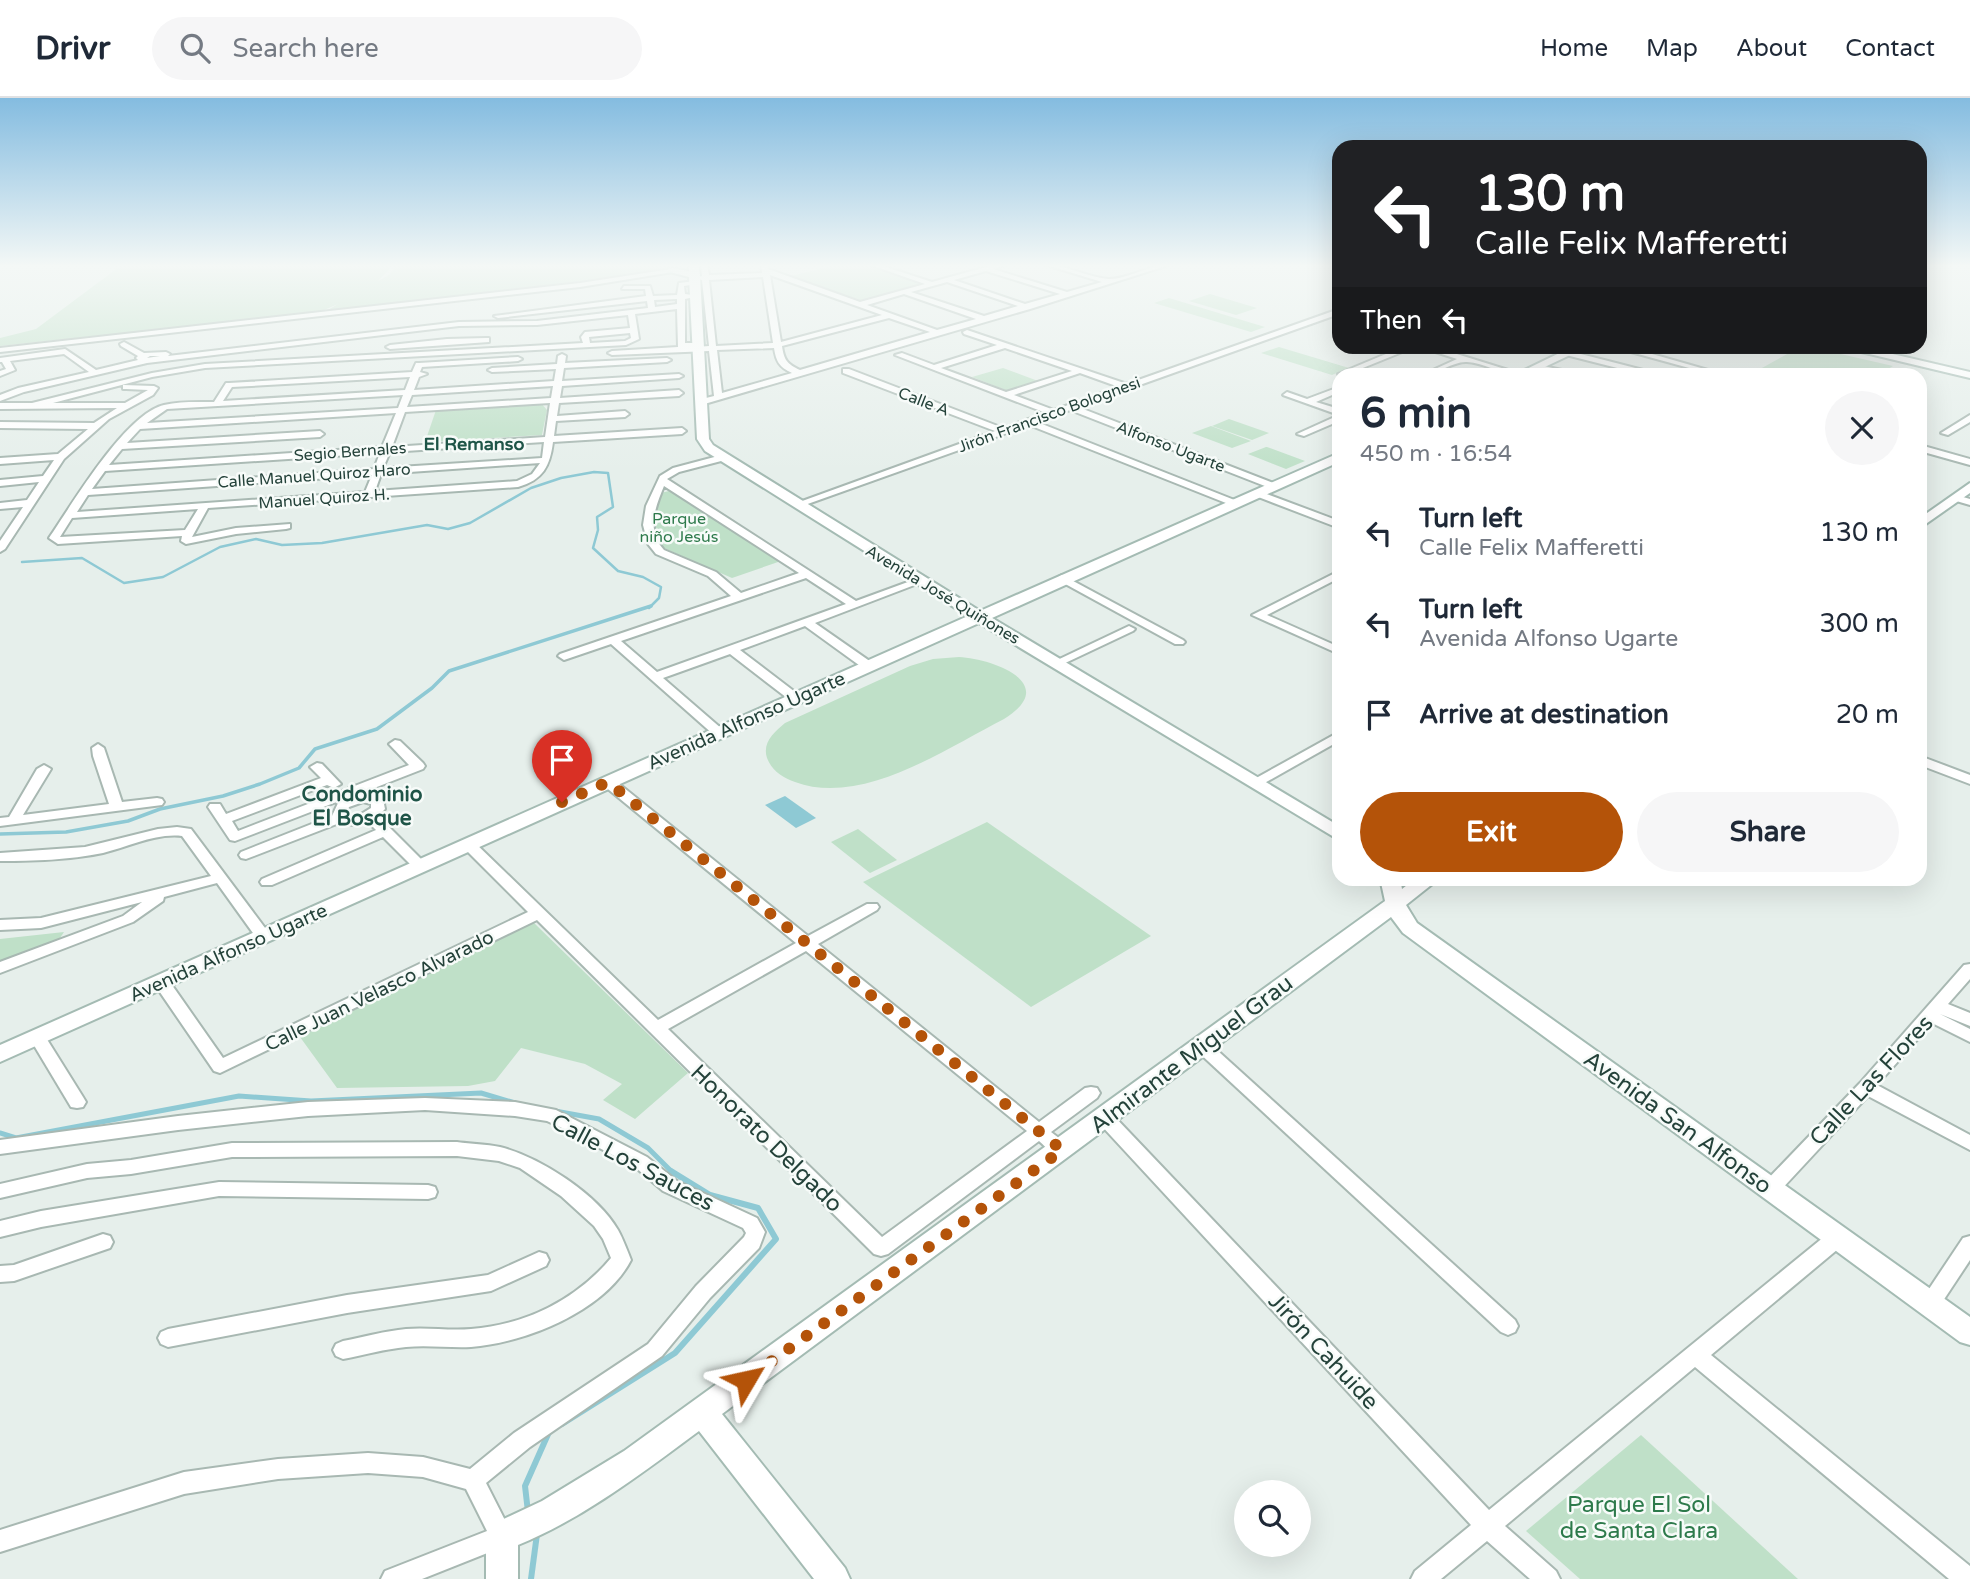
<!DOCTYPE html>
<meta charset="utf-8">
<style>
:root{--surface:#fff;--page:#f6f6f7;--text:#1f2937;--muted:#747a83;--line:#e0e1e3;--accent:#b45309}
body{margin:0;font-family:"Varela Round",sans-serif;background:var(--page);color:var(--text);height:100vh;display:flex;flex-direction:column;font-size:26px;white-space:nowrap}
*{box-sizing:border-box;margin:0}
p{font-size:23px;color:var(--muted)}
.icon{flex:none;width:38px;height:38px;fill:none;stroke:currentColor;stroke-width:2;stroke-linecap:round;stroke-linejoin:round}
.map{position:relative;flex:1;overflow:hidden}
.panel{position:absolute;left:1332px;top:270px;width:595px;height:518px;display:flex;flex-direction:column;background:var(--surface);border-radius:21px;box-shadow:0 7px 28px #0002}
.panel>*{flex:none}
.hud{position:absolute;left:1332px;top:42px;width:595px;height:214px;border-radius:21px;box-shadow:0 7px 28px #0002;background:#202124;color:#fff;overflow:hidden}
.buttons{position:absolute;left:1234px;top:1382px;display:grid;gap:14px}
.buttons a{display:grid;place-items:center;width:77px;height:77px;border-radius:50%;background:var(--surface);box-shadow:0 7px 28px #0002;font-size:35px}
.pin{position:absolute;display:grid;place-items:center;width:60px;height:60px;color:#fff;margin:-72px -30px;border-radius:50% 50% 50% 0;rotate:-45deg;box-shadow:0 0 7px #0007}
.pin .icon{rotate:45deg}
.me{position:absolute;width:77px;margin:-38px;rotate:54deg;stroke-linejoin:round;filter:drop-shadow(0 0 5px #0008)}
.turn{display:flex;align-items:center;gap:24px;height:147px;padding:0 28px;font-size:32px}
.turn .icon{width:91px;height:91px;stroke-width:2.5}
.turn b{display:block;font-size:49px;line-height:60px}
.then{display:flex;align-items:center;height:66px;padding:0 28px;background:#0003;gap:14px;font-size:26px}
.round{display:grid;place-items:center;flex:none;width:74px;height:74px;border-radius:37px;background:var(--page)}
.headline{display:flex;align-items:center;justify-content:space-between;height:119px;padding:0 28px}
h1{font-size:42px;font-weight:700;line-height:52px}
.primary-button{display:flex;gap:14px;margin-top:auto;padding:14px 28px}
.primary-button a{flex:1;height:80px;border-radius:42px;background:var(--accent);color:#fff;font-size:28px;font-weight:700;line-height:80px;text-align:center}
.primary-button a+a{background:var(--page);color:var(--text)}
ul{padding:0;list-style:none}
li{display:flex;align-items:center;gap:21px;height:91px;padding:0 28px}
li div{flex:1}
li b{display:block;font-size:26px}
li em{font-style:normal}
header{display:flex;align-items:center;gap:42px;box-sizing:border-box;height:98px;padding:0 35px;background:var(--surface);border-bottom:2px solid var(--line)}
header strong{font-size:33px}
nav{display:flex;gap:38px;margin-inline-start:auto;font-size:24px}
.search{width:490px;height:63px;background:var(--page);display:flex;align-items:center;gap:18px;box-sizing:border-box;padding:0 24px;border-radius:38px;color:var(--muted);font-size:26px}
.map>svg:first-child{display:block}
.green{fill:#bfe0c8}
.water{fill:#8ec9d4}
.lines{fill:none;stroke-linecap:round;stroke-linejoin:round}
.stream-far3{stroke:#8ec9d4;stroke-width:2.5}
.stream-far2{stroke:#8ec9d4;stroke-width:3.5}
.stream-far1{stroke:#8ec9d4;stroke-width:5}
.stream{stroke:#8ec9d4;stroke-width:6}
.street-casing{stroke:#a8b8b2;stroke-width:4}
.secondary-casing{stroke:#a4bbb3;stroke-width:4}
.street{fill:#fff;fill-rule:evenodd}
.secondary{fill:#fff;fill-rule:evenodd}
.route{stroke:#b45309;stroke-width:12;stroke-dasharray:0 21.6}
.labels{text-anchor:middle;stroke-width:5;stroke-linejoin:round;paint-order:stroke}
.far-street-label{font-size:16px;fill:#24423a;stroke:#f7fbf9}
.far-park-label{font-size:16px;fill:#2d7a4b;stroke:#f7fbf9}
.far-neighbourhood-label{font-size:18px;font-weight:bold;fill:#1f5548;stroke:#f7fbf9}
.street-label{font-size:19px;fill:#24423a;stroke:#f7fbf9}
.neighbourhood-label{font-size:21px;font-weight:bold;fill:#1f5548;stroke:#f7fbf9}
.near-street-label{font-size:23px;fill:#24423a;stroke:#f7fbf9}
.near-park-label{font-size:23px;fill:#2d7a4b;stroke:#f7fbf9}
</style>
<header>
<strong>Drivr</strong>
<div class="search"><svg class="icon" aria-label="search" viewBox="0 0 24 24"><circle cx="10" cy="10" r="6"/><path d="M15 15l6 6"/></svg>Search here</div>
<nav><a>Home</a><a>Map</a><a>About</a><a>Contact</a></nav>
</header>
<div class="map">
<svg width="1970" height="1481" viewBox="0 0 1970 1481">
<rect width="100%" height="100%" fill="#e6efeb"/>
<!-- green -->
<g class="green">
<polygon points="123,166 394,166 378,183 389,177 398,166 685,166 659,174 326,213 338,206 322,213 284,218 0,248 0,240 36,231"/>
<polygon points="840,166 864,166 925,186 862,203 791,178"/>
<polygon points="1210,196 1257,210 1236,217 1189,203"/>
<polygon points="1169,200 1265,229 1251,234 1154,205"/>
<polygon points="1279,249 1349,270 1332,277 1261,255"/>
<polygon points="1800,249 1810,249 1893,268 1880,276 1751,276"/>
<polygon points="1003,270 1038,283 1008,293 972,279"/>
<polygon points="541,305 547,312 542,337 425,344 436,312"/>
<polygon points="1229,321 1269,335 1252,342 1212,328"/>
<polygon points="1211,328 1251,343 1232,350 1192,335"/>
<polygon points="1266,349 1267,349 1305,363 1286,371 1248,356"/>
<path d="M673,392L781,463L732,480L659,448C648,430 652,413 661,395Z"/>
<path d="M959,559C994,561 1061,586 1004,621C945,651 862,709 795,684C783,680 772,673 767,660C762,645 774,634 785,625L910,568L933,561Z"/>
<polygon points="987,724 1151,838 1031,909 863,784"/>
<polygon points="858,731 897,762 870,775 831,744"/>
<polygon points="532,823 688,975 635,1021 603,1002 622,986 585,966 521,950 495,983 468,988 337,990 300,939"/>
<polygon points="64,834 58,843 0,867 0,841"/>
<polygon points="1641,1337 1798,1481 1580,1481 1526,1433"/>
</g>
<!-- water -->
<polygon class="water" points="785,698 816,720 796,730 765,707"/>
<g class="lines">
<!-- stream-far3 -->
<polyline class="stream-far3" points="22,464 82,460 124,485 163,479 220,449 256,441 282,447 322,445 427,427 448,431 470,425 531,390 561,380 594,374 608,375 613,409 597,419 598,432 593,450 618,473 643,479 661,489 659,500 649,510"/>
<!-- stream-far2 -->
<polyline class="stream-far2" points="0,736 66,734 128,723 160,711 223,698 260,686 299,670 315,651 377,631 432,590 449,573 651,508"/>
<!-- stream-far1 -->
<g class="stream-far1">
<polyline points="555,1013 599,1021 648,1050 673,1075"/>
<polyline points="0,1035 16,1040 239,998 311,1003 481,995 515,1005"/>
</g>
<!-- stream -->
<g class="stream">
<polyline points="562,1326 675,1255 776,1141 758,1110 710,1097 671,1073"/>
<polyline points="528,1414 525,1388 549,1334"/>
<polyline points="531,1481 537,1436"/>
</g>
<defs>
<g id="street">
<path d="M701,166H707L709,177L762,175L761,167L767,166L768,171L860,204L925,186L868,166H877L932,184L997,166H1007L993,171L1067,194L1102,184L1043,166C1065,166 1086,179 1108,181C1126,182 1151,166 1172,166L1030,211L701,307L697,304L698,302L714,298L709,253L612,257L608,255L612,253L678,249L677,211L635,216L639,241L626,247L205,270L152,279L53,305H125L148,292L126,291H123V287L154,288L158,290L153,297L109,321L64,361L5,451L0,454V443L23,409L0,411V405L27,402L39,384L0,388V382L43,378L54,362L0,366V360L58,356L88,331L0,330V324L94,325L117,310L0,311V305H32L152,275L205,266L583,245L581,239L585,234L630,230L628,217L537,227L459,228L147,265L24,294L0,303V297L18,290L89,274L64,256L10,263L15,272L0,278V273L6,271L2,264H0V260L65,251L96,272L138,262L136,260L138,258L121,248L120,246L124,244L144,255L166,254L170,256L168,258L459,224L537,223L648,210L647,203L498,220L494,218L646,198L645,191H622L624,188H650L653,198L677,197L679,185L695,183L697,186L684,188L685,196L699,198L685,201V245H696V249L709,248L702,182L695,180L702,178ZM986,173L1060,196L1025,206L954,182ZM770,177L882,217L781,244ZM763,179L773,245L716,248L709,182ZM947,184L1018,208L984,218L911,194ZM904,196L976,221L937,232L867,207ZM677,201V206L655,209L654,202ZM889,220L930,234L800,272C787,266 784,262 782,248ZM630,235L631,240L625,243L590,245L589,239ZM774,250C776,263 779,269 792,275L722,295L717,252ZM150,258H160L147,260Z"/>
<polygon points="671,171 673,174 580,189 0,254 0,250 580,185"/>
<path d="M1339,211V216L1078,309L1276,386V390H1270L1070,312L1037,324L1237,403V407H1231L1029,327L802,408L794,406L995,333L843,275V271H849L1003,330L1046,315L895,257L902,255L934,267L997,247L964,236L963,234L967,232L1127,286ZM1005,250L1072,273L1006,294L941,270ZM1080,275L1119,289L1054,312L1014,297Z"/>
<polygon points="486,240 489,240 489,244 390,251 386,249 390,247 447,241"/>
<polygon points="1405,248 1417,248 1348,276 1338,276"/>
<path d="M1417,248H1431L1521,276C1502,278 1486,265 1467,264C1453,263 1439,276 1424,276L1457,261Z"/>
<polygon points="1609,248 1624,248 1722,276 1711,276"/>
<polygon points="1569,253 1651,274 1652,276 1641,276 1566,257 1566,253"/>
<path d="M562,256L566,258L565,265L667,260L671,262L667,264L564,270L562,283L679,276L683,278L679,280L562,288L560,300L679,292L683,295L679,298L559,305L557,318L625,313L629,316L625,319L556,323L554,338L682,330L686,333L682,336L553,344C550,368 543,382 518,389L208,410L192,439L236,430L290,426V430L286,431L236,436L186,446L181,443L182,438L58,446L49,440C71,408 125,316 164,307C180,303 198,304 214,304L226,285H229L412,274L416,265H419L518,259L522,261L518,263L422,269L420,274L427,276L419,279L414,292L554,283L556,271L492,274L488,272L492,270L557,266L558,258ZM410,279L405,292L223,303L232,289ZM553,288L551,300L407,309L412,297ZM403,297L398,310L147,325L167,311ZM550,305L545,339L392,349L405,314ZM396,315L382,349L109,367L122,351L320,339L324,336L320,333L127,345L140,331ZM544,344L542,360L383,370L390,354ZM380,355L374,371L92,391L105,373ZM540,365L532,376L517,383L375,393L381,376ZM372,377L365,394L77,414L88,397ZM198,411L185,432L60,439L72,420Z"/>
<polygon points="1539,267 1571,274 1572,276 1560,276 1536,271 1535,269"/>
<polygon points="1339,289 1339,294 1316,304 1339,311 1339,317 1283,297 1287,294 1307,301"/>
<polygon points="1339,317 1339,323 1304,338 1297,336"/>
<polygon points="1970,317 1970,324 1948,337 1941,335"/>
<polygon points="1920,347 1970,361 1970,367 1920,353"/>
<path d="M722,357L727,360L725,362L679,374L667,381L856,503L916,481L920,480L925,483L815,525L871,564V570H863L805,528L740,552L799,597L801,600L799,603H791L730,556L663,580L722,631L724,634L718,638L714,637L611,546L564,562L558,558L560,556L731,498L708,478L656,456L648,446L643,427L646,408L660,378L673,370ZM664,388L799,475L741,495L716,474L664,452C646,432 655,410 664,388ZM806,480L846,506L657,574L621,543Z"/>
<polygon points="1256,392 1339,423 1339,430 1253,397 1251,395"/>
<polygon points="1956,397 1970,401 1970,407 1953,402 1951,400"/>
<polygon points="1339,473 1339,480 1267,517 1339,549 1339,556 1252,517"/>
<polygon points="1062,477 1183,542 1185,544 1183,546 1175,546 1058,482 1057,480"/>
<polygon points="1129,528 1135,531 1133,533 1061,567 1057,569 1051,565"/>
<polygon points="1339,634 1339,643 1261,687 1251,687 1249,684"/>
<path d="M395,642L400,643L423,665L425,668L423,671L346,701L363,695L383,701L385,711L378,718L425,765L427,768L425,771H415L383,739L272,787H262L260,784L262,781L376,732L368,724L353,727L342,724L246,761L241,760L239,757L241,754L332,718L339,703L235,743L230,742L208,709L210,706H220L226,716L321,680L310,669L317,665L322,666L341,686L334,690L327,687L232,723L238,733L409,667L389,646ZM363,704L371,706V710L358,718L346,716L349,709Z"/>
<polygon points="98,646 104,650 122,704 157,700 162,701 164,704 162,707 0,728 0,720 9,719 37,671 44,667 51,671 23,717 109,706 93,658 92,650"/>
<polygon points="1920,658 1970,677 1970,686 1920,667"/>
<path d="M608,680L613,681L808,838L867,806H877L879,809L877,812L818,846L1039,1024L1085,990L1091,989L1097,990L1100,995L1097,1000L1051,1034L1068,1047L1071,1052L1068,1057C1056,1061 1048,1051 1039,1043L888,1156L881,1158L874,1156L537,822L220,975L214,973L153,884L155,880H167L223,960L528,814L463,749L461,746L463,743H473L658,922L796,845L603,687L601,684L603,681ZM806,853L1027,1033L882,1139L668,931Z"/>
<path d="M177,729L191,731L268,834L271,838L268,842H258L217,785L164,799L163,803L133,824L0,875V864L123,818L142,804L41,830L0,832V822L41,820L211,778L182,738C155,735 128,749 103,755C69,762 34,763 0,763V755L85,749L158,731Z"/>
<polygon points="1970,866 1970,881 1948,906 1970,915 1970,928 1940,916 1970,931 1970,944 1932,925 1877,987 1970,1037 1970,1052 1868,998 1777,1096 1770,1098 1763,1096 1761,1091 1763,1086 1860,985 1964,867"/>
<polygon points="37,933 43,935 83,999 86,1004 83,1009 77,1010 71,1009 29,939 31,935"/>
<polygon points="1202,942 1208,944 1515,1222 1518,1228 1515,1234 1508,1237 1501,1234 1196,952 1194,948 1196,944"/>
<polygon points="425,1000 515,1004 556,1012 647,1059 677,1083 757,1120 765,1134 759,1150 710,1200 662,1258 530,1349 486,1385 513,1438 510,1446 422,1481 381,1481 385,1473 487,1433 466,1391 423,1379 368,1375 278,1381 184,1396 0,1454 0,1432 184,1374 278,1361 368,1355 423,1359 470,1371 514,1335 648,1246 696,1188 744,1139 746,1135 743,1130 663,1093 635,1069 562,1030 547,1023 515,1018 425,1012 308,1018 178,1032 0,1056 0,1042 178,1018 308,1004"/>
<polygon points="1105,1013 1111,1015 1489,1412 1830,1134 1837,1132 1844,1134 1847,1140 1844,1146 1711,1257 1970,1468 1970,1481 1949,1481 1695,1269 1505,1428 1556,1473 1560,1481 1530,1481 1487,1443 1441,1481 1411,1481 1415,1473 1471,1427 1099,1025 1096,1020 1099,1015"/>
<path d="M457,1044C471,1046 486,1046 500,1049C540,1059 597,1096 618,1132C623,1141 627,1152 631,1162C605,1213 525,1245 471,1249C449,1250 428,1247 406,1249C385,1251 364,1257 343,1261L336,1258L333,1252L336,1246L343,1243C364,1239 385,1233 406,1231C428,1229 449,1233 471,1231C525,1227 576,1202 611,1160L603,1141L594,1128L561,1098L520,1070L499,1063L457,1058L232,1059L131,1076L87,1080L0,1100V1086L87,1066L131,1062L232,1045Z"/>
<polygon points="219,1084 428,1087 435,1089 437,1094 435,1099 428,1101 219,1098 41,1129 0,1139 0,1123 41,1113"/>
<polygon points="103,1136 110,1138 113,1144 110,1150 14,1183 0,1184 0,1168 14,1167"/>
<polygon points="1970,1138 1970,1162 1937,1212 1930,1215 1923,1212 1920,1206 1923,1200 1963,1140"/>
<polygon points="539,1154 546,1156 549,1162 546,1168 491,1193 347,1215 168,1249 161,1246 158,1240 161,1234 168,1231 347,1197 488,1177"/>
</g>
<g id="secondary">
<polygon points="688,166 698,166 700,177 709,341 713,347 980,513 1339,355 1339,364 992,520 1339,728 1339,742 979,525 0,964 0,947 968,518 705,353 697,341 689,179 666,173 671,170 689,173"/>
<polygon points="1574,248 1589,248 1530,276 1516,276"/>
<polygon points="1836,248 1858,248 1970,274 1970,280"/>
<polygon points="1970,385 1970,395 1920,430 1920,420"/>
<path d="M1380,780H1400L1402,791L1416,780H1440L1406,807L1417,825L1970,1219V1247L1960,1244L1403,835L1391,819L722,1316L845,1470L850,1481H814L699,1333C642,1375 584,1420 518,1447V1481H486V1438L491,1427L542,1403L624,1353L1385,803Z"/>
</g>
</defs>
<!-- street casing -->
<use href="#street" class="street-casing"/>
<!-- secondary casing -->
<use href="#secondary" class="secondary-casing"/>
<!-- street -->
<use href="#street" class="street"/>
<!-- secondary -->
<use href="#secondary" class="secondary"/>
</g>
<!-- sky -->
<linearGradient id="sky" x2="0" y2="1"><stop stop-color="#84bce0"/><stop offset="0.45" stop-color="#f4f8f6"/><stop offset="1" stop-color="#f4f8f6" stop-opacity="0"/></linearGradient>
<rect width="1970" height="373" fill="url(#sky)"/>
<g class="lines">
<!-- route -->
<polyline class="route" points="562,704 608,684 1062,1052 746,1282"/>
</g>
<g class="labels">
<!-- far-street labels -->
<g class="far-street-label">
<text transform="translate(924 303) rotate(21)" y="6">Calle A</text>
<text transform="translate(1049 316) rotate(-20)" y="6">Jirón Francisco Bolognesi</text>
<text transform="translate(1171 348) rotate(21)" y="6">Alfonso Ugarte</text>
<text transform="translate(350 353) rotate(-4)" y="6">Segio Bernales</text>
<text transform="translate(314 377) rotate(-4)" y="6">Calle Manuel Quiroz Haro</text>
<text transform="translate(324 400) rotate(-4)" y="6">Manuel Quiroz H.</text>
<text transform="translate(943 496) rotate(31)" y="6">Avenida José Quiñones</text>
</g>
<!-- far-park labels -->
<g class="far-park-label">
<text x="679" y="426">Parque<tspan x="679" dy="18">niño Jesús</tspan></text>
</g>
<!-- far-neighbourhood labels -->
<g class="far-neighbourhood-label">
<text x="474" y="352">El Remanso</text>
</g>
<!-- street labels -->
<g class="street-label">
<text transform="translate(746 622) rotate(-24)" y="7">Avenida Alfonso Ugarte</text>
<text transform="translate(228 854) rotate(-24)" y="7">Avenida Alfonso Ugarte</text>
<text transform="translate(379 892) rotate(-26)" y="7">Calle Juan Velasco Alvarado</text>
</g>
<!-- neighbourhood labels -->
<g class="neighbourhood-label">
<text x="362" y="703">Condominio<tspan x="362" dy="24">El Bosque</tspan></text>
</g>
<!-- near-street labels -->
<g class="near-street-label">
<text transform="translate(1191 956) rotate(-37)" y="8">Almirante Miguel Grau</text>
<text transform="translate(1871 982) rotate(-47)" y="8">Calle Las Flores</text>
<text transform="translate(1678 1024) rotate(36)" y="8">Avenida San Alfonso</text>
<text transform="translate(767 1040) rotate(44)" y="8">Honorato Delgado</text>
<text transform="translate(633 1064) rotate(28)" y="8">Calle Los Sauces</text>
<text transform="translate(1324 1253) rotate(47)" y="8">Jirón Cahuide</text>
</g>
<!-- near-park labels -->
<g class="near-park-label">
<text x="1639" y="1414">Parque El Sol<tspan x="1639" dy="26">de Santa Clara</tspan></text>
</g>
</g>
</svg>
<div class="buttons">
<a><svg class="icon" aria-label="search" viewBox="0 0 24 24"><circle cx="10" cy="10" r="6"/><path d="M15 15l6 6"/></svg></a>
</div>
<div class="pin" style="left:562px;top:704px;background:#d93025"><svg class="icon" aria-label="arrive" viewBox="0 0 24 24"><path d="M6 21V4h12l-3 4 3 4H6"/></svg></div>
<svg class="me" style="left:746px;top:1282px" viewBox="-20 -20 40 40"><path d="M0-17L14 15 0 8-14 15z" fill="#b45309" stroke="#fff" stroke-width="4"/></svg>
<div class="hud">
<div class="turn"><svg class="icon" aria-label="left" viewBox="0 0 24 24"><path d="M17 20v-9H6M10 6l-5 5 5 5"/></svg><div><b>130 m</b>Calle Felix Mafferetti</div></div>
<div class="then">Then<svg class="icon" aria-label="left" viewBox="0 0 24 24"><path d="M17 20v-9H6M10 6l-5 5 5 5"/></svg></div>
</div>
<section class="panel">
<div class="headline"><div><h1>6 min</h1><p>450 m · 16:54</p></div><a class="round"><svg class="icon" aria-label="close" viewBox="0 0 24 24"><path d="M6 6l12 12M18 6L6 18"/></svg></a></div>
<ul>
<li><svg class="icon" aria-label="left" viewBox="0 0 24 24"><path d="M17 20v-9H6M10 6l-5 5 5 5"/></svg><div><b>Turn left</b><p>Calle Felix Mafferetti</p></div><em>130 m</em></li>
<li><svg class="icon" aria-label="left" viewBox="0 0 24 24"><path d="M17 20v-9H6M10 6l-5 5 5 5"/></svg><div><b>Turn left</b><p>Avenida Alfonso Ugarte</p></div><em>300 m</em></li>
<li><svg class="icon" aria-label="arrive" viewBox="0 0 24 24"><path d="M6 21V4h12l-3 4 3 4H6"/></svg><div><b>Arrive at destination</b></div><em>20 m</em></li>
</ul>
<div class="primary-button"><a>Exit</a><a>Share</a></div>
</section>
</div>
